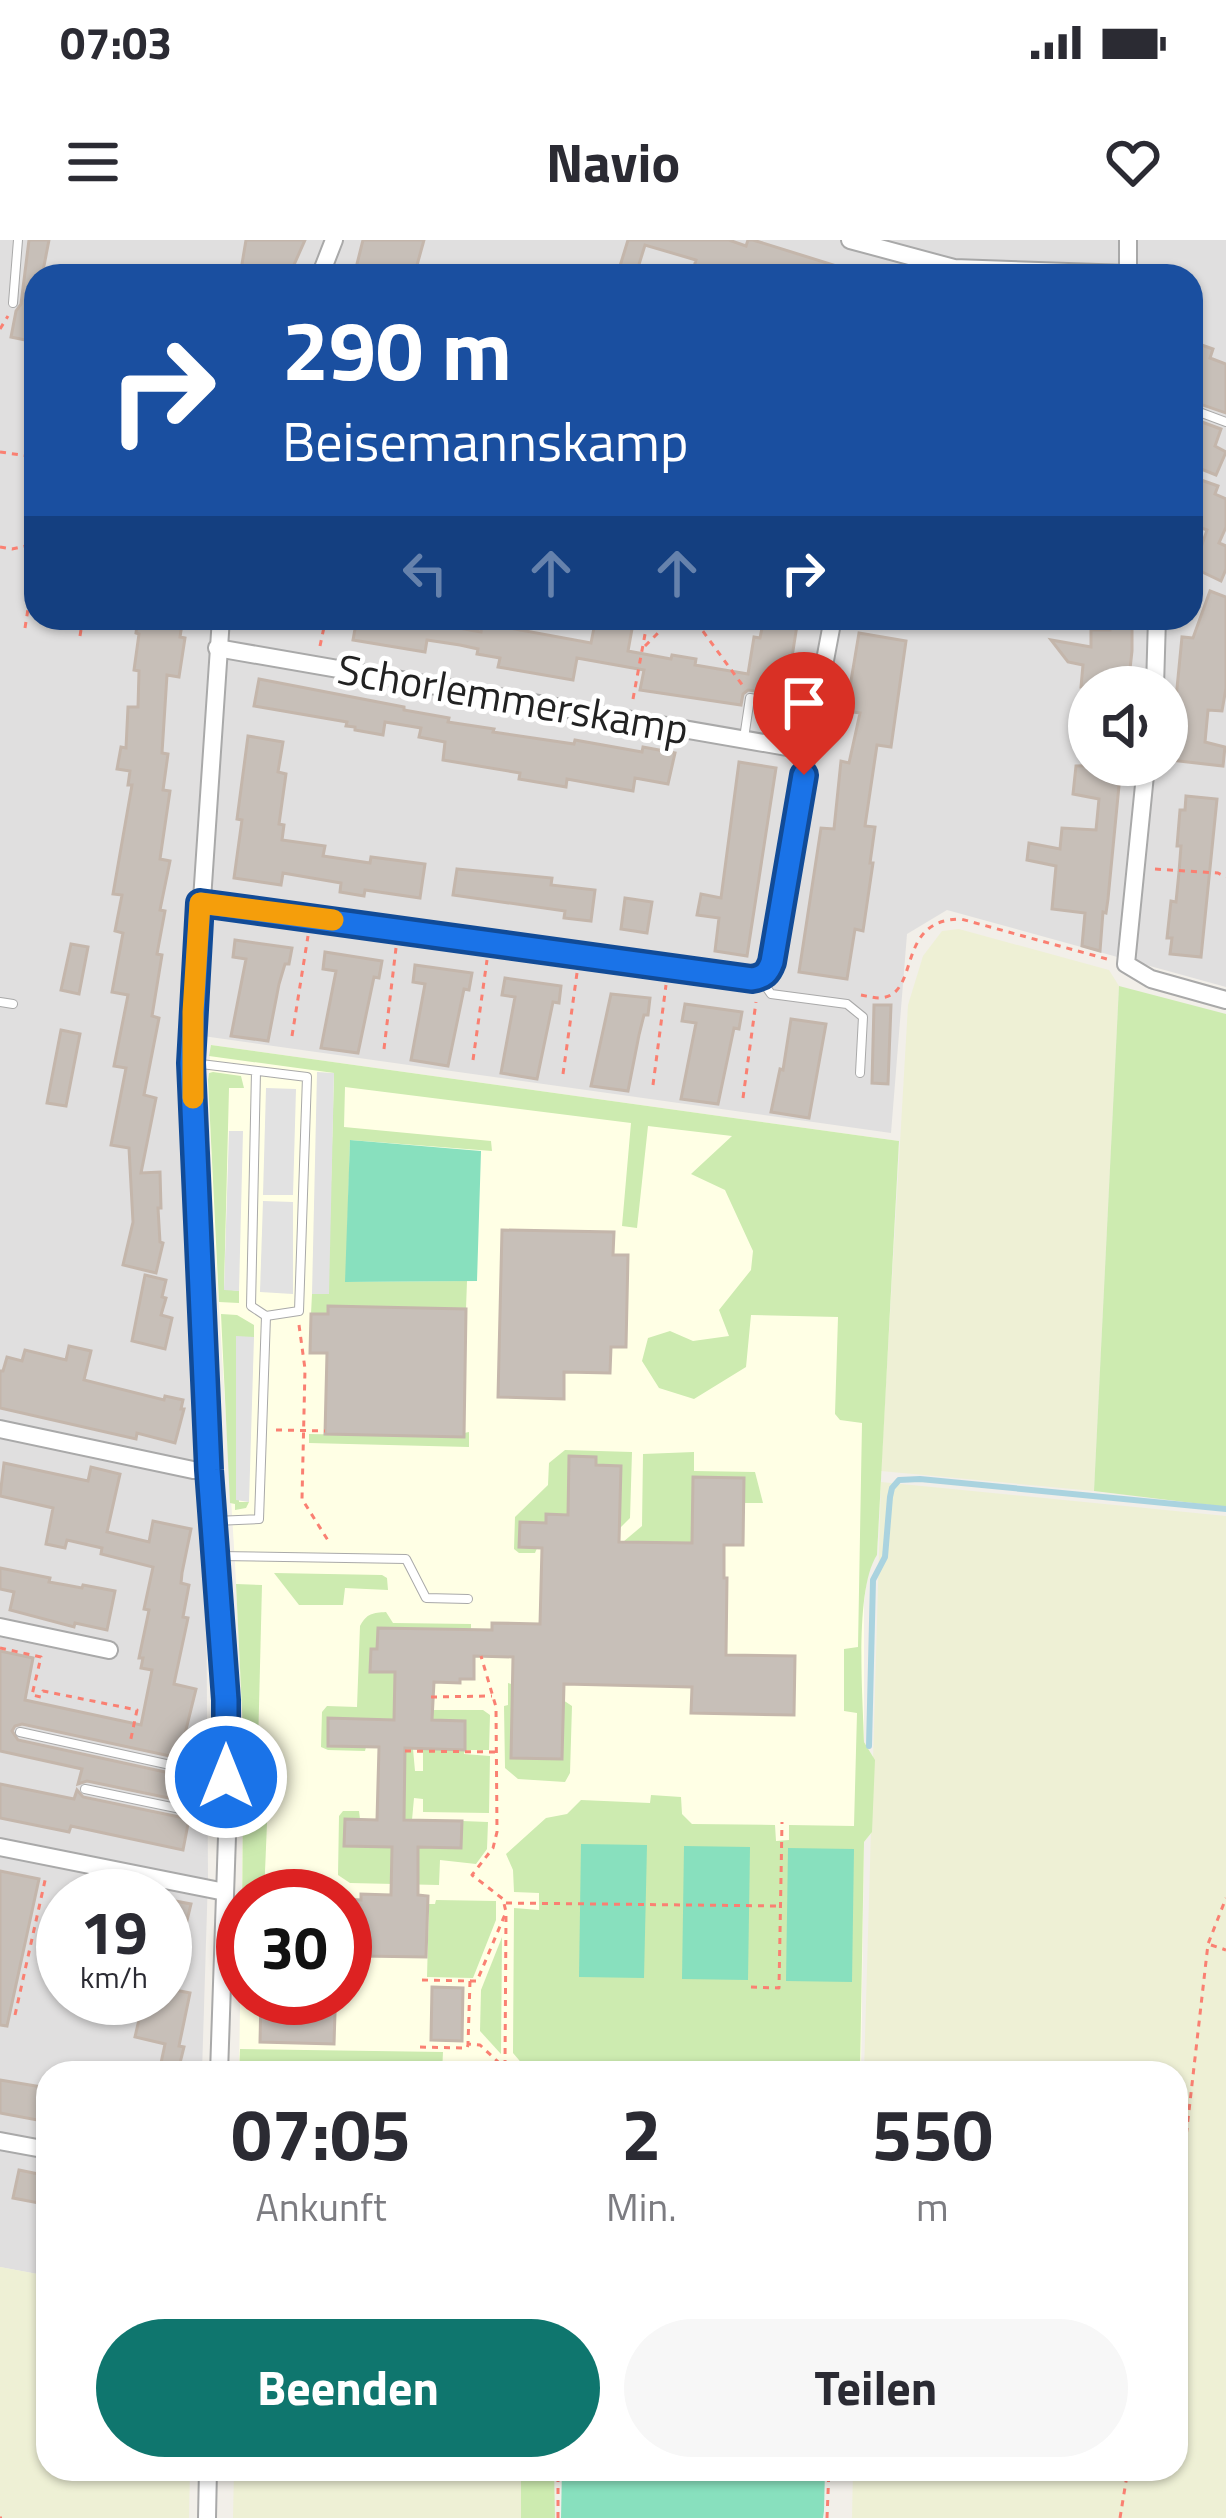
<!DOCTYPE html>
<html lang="de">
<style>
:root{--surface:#fff;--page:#f7f7f7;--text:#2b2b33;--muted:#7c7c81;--accent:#0f766e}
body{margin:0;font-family:"Titillium Web",sans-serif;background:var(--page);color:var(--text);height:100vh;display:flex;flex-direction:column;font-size:45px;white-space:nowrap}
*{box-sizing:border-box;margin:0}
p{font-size:39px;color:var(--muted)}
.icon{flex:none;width:66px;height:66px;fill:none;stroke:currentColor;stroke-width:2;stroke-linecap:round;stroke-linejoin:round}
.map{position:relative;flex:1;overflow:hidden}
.sheet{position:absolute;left:36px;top:1821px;width:1152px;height:420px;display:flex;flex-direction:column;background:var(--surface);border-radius:36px;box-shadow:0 3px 9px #0004}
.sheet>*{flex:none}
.hud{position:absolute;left:24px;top:24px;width:1179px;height:366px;border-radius:36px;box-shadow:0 3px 9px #0004;background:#1a4fa0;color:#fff;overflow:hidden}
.controls{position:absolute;left:1068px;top:426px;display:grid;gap:24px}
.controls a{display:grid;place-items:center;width:120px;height:120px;border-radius:50%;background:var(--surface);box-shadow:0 3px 9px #0004;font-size:60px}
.speed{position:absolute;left:36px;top:1629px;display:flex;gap:24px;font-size:60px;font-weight:700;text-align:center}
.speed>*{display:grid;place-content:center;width:156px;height:156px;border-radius:50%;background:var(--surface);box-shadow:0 3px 9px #0004;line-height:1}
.speed small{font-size:30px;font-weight:400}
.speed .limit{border:18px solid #d22;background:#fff;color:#111}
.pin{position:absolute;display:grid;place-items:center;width:102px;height:102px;color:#fff;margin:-123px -51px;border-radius:50% 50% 50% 0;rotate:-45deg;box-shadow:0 0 12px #0007}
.pin .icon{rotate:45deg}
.me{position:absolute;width:132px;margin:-66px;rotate:0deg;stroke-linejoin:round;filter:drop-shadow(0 0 9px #0008)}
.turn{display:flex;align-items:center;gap:42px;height:252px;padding:0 60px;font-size:54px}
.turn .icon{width:156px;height:156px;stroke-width:2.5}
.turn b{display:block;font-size:84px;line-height:102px}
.lanes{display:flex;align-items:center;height:114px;padding:0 60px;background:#0003;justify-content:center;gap:60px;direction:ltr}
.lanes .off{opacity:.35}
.eta{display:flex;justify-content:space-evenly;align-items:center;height:204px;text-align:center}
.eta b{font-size:72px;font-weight:700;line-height:84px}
.primary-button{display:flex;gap:24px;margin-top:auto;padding:24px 60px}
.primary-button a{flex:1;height:138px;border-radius:72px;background:var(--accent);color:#fff;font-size:48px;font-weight:700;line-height:138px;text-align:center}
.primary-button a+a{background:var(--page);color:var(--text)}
.status{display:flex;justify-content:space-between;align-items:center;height:84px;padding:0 60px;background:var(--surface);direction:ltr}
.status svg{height:33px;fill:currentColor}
header{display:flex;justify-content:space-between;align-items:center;height:156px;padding:0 60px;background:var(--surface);font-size:54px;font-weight:700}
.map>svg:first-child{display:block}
.residential{fill:#e0dfdf;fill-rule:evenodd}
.education{fill:#ffffe5;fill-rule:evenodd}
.farmland{fill:#eef0d5}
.grass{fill:#cdebb0}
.pitch{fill:#88e0be}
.parking{fill:#e2e2e2}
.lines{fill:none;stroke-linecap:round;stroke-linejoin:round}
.stream{stroke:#aad3df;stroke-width:6}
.building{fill:#c7bfb8;stroke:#c4b6ab;stroke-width:3}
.service-casing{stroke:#a9a9a9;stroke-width:10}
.minor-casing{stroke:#a9a9a9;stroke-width:20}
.path{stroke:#fa8072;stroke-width:3;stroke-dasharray:6 6;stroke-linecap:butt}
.service{stroke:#fff;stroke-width:8}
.minor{stroke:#fff;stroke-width:16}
.route-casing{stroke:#114b97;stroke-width:30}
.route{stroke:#1a73e8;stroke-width:21}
.slow{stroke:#f59e0b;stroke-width:21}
.labels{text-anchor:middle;stroke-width:10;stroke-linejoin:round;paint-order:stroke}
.street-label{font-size:42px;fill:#222;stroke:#fff}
</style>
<div class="status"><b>07:03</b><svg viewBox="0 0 49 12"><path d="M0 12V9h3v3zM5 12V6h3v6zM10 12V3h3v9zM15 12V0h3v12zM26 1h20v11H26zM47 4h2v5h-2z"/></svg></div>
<header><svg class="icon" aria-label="menu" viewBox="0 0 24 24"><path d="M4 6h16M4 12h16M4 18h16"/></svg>Navio<svg class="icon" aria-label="heart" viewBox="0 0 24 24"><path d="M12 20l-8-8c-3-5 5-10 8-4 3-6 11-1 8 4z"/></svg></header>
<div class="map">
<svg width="1226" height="2278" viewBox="0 0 1226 2278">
<rect width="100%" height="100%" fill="#f2efe9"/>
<!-- residential -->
<path class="residential" d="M0,0H1226V747L947,670L907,694L891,893L203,796L208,1637L202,1833H48V2036L0,2027ZM36,36H1191V378H36ZM1089,447H1167V525H1089ZM63,1656H165V1758H63Z"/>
<!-- education -->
<path class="education" d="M211,805L899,901L877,1315L871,1324L867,1339L864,1362V1502L875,1520L872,1592L864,1602L861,1832L540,1822L544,1833H239L244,1512L235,1323L214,987L208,840ZM243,1656H345V1758H243Z"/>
<!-- farmland -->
<g class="farmland">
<polygon points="959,689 1109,730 1119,746 1094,1251 881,1231 908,765 923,716 942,691"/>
<polygon points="881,1242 1226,1276 1226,2278 852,2278 853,2229 1176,2229 1176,1833 864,1833"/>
<polygon points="0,2027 48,2036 48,2229 190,2229 189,2278 0,2278"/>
<polygon points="234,2229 521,2229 521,2278 233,2278"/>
</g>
<!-- grass -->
<g class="grass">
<polygon points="1119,746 1226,774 1226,1267 1094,1251"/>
<path d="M211,805L899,901L877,1315C854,1350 863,1458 864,1502L875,1520L872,1592L864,1602L860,1833H701L563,1826L562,1833H530L513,1813L514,1668L539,1670V1653L514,1652L513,1630L506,1614L546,1578L567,1574L581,1560L650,1563L651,1555L681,1557L682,1574L692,1584L775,1585L776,1601L789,1600V1585L854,1586L857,1473L844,1471V1409L858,1407L862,1183L840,1180L835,1174L838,1077L751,1075L746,1127L694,1159L659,1148L642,1121L648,1098L670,1091L693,1101L729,1096L719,1070L751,1030L753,1011L725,950L691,934L732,896L648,886L637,988L622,986L631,883L345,847L344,887L491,901L492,911L350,900L346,1042L467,1041L466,1069L329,1066L328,1074H311L312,1054H328L334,833L209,816Z"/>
<polygon points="213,832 241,836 244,848 229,848 224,1049 239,1051 239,1063 219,1062 208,840 209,833"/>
<polygon points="221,1074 237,1075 254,1085 254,1097 236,1097 239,1262 249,1262 246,1268 235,1270 235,1264 230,1263"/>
<polygon points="469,1192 469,1207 309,1203 309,1194 463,1197 464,1193"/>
<polygon points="565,1210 632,1212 630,1278 620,1288 621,1226 568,1275 547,1274 546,1283 521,1282 537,1308 535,1313 519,1313 514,1309 515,1277 548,1245 549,1223"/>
<polygon points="694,1212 694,1231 755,1232 763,1263 744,1263 744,1238 693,1238 692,1303 623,1302 642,1286 643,1214"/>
<polygon points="274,1333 382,1335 387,1338 388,1350 345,1348 343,1365 299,1365"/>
<polygon points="236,1344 262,1345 258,1507 253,1511 244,1512"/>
<path d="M386,1372L393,1383L471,1384V1390L372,1409L400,1432L394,1488L380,1479L329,1478L328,1506L366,1507L365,1511L328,1510L321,1507L322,1472L327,1466L357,1467L360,1386C367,1373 373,1373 386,1372Z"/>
<polygon points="508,1443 563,1460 572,1466 570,1533 565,1542 518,1539 505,1528 504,1466 508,1465"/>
<polygon points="433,1470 483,1470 490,1475 489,1510 465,1510 464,1514 490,1516 489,1573 423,1572 423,1559 414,1558 412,1580 404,1580 405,1508 413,1509 415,1531 423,1531 423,1509 465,1509 465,1481 433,1480"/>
<polygon points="254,1547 259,1548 260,1554 268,1559 264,1656 243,1656 243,1681 242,1681 243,1552"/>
<polygon points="343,1571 359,1571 360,1579 345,1579 344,1605 376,1606 392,1600 392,1626 418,1626 418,1607 461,1608 462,1581 488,1582 487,1609 476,1624 440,1620 439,1645 350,1643 338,1635 339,1576"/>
<polygon points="436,1660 496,1661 496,1680 473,1738 427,1737 429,1664 435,1664"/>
<polygon points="502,1697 501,1814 480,1791 481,1750"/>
<polygon points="240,1809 443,1812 442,1833 239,1833"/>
<polygon points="521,2229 554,2229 555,2278 521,2278"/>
</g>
<!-- pitch -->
<g class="pitch">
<polygon points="350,900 481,911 477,1041 345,1042"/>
<polygon points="581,1604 647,1605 644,1738 579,1737"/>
<polygon points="684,1606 750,1607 748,1740 682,1739"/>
<polygon points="788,1608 854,1609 852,1742 786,1741"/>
<polygon points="562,2229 825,2229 824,2271 823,2278 561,2278"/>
</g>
<!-- parking -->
<g class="parking">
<polygon points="317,832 334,833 329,1054 312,1054"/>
<polygon points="266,848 296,849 293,955 263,955"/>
<polygon points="229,891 243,891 239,1051 224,1050"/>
<polygon points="263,961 293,962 293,1054 260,1052"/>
<polygon points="236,1096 254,1097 249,1262 236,1260"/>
</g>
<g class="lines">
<!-- stream -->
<polyline class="stream" points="869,1506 873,1340 885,1317 890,1257 892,1248 899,1240 920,1239 1226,1269"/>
</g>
<!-- building -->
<g class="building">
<polygon points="29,0 49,0 42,36 36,36 36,68 30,101 11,97 16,71 21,64"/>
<polygon points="246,0 305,0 289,36 240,36"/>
<polygon points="363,0 424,0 414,36 354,36"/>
<polygon points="628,0 729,0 746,6 748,0 753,0 856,32 856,36 765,36 739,29 737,35 720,29 719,35 694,27 696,20 645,5 637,31 620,26"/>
<polygon points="1196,103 1213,109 1210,118 1226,124 1226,173 1191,161 1191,117"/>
<polygon points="1191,178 1221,189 1215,206 1226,212 1216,235 1191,225"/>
<polygon points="1201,240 1218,246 1215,254 1226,259 1226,287 1219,303 1226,306 1226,329 1221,341 1194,328 1207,290 1191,284 1191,265"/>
<polygon points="1210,351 1226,357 1226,448 1222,471 1208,470 1205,502 1225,507 1223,526 1170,520 1182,397 1193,398"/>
<polygon points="138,378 183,378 180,397 185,398 179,437 167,435 162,513 168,514 163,550 170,551 160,619 170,621 160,670 165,671 157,714 162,715 152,776 159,778 144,855 156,858 141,933 160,932 161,968 158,968 160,1002 163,1003 156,1033 123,1025 133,982 129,908 111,905 126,828 114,826 128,755 112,752 123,693 115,691 122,655 113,654 132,545 128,545 130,531 117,529 121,507 126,508 128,467 138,467 139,431 134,430 139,394 136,393"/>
<polygon points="357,378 423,378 431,380 431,383 481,392 482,383 591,403 596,378 634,378 628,411 671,419 672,415 696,419 695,425 748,434 754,397 760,398 764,378 798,379 786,455 778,453 777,460 771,453 748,450 743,454 741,465 640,450 644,430 577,418 573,440 498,427 500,418 477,414 478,409 460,405 427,400 425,412 353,400"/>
<polygon points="1110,378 1132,378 1132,411 1128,447 1081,447 1083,425 1068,422 1051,400 1091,407 1091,390 1110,390"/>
<polygon points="859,393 906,401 891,507 877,505 865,586 875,587 870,623 873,623 863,691 855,689 847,739 799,732 821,588 834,589 841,521 849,523 860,473 846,471"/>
<polygon points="259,439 404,467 404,470 449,478 448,482 494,489 493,492 574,504 575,500 642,512 643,507 675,513 668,544 635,538 633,551 567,539 566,547 519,539 520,533 443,520 445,502 419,497 421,488 385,482 383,495 355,490 355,487 346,486 347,482 254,466"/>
<polygon points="248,496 283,502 278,532 286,534 279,584 284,585 282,600 325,606 323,616 370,623 371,617 425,624 420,658 365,650 364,656 340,652 341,643 283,633 281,645 234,638 242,580 237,579"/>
<polygon points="739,522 776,528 747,716 715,711 719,678 697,675 701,654 721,658"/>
<polygon points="1121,525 1108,659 1106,673 1103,672 1100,711 1082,706 1085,673 1052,669 1056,626 1027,620 1029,603 1060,609 1062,588 1096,590 1099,559 1073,554 1076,526"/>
<polygon points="1186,556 1217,559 1201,717 1170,714 1172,698 1167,698 1171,661 1176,662 1179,632 1181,606 1177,606 1180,570 1185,570"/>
<polygon points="457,629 552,638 551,645 595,650 591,681 564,678 565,671 453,655"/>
<polygon points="625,658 652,662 647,693 621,689"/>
<polygon points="235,700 292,708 289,724 285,724 279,744 268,801 231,796 246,719 233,717"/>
<polygon points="71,704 88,707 79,754 61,750"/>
<polygon points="325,712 382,721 379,738 374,737 358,813 321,808 336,731 323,729"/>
<polygon points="415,725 472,733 469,750 464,749 448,826 411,820 425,744 413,742"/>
<polygon points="505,738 561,746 559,763 553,762 537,839 501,833 515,757 502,755"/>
<polygon points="611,754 650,758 648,775 644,775 639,795 628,851 591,846"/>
<polygon points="685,764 742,772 739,789 734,788 718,864 681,859 696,783 682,781"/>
<polygon points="874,765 891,765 888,844 872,843"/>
<polygon points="791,779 826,784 809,878 771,872 780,829 783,830"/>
<polygon points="61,790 80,794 66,866 47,863"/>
<polygon points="502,990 614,992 613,1015 628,1015 626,1107 611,1107 610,1133 564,1132 564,1159 498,1157"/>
<polygon points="145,1035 166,1040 162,1057 166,1058 161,1075 172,1078 165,1109 132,1101"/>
<polygon points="328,1066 466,1069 464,1197 325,1194 327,1113 310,1113 311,1074 328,1074"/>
<polygon points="69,1106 91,1111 84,1140 164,1160 165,1156 183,1160 181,1169 184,1169 175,1203 137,1193 136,1199 0,1168 0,1131 3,1131 7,1117 22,1121 25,1110 66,1120"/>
<polygon points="569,1216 596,1217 596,1225 621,1226 619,1302 692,1303 693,1237 744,1238 743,1305 724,1305 724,1338 727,1338 726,1415 795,1416 794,1475 691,1473 692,1447 564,1444 562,1519 511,1518 513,1417 474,1416 474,1439 460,1439 460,1443 434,1442 432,1480 465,1481 465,1510 405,1508 404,1580 462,1581 461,1608 418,1607 418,1655 428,1656 426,1717 361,1716 361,1710 345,1710 345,1659 361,1660 361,1654 391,1655 392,1607 344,1606 345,1579 377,1580 379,1507 328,1506 328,1478 394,1480 395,1432 370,1432 371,1409 377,1409 378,1388 492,1390 492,1383 540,1384 542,1308 519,1307 520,1282 546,1283 546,1274 568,1275"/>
<polygon points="4,1223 88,1241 91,1227 120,1234 107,1292 149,1302 153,1281 191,1289 182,1333 181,1343 189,1345 183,1377 188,1378 174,1444 196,1449 179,1518 22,1484 15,1486 12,1491 18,1500 188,1537 183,1561 87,1541 78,1544 82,1529 0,1511 0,1411 33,1418 25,1460 141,1485 152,1430 141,1428 143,1418 139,1418 149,1370 144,1369 153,1327 101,1314 102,1308 67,1300 65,1308 46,1304 53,1268 0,1256"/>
<polygon points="0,1328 50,1338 49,1342 66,1345 82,1348 83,1345 115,1351 107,1390 75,1383 74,1387 10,1370 14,1352 0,1349"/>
<polygon points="0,1544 74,1559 77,1550 83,1557 189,1579 183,1610 71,1586 69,1592 0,1578"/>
<polygon points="0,1631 39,1639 7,1786 0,1785"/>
<polygon points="165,1659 191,1664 173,1738 165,1737"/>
<polygon points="432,1747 463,1748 462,1801 431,1800"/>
<polygon points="165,1748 190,1753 179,1806 184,1807 179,1827 161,1823 165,1804 135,1797 144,1758 165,1758"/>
<polygon points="261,1758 323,1758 322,1773 335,1773 334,1804 260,1802"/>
<polygon points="0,1840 48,1848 48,1882 0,1873"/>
<polygon points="19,1930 48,1936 44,1964 13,1958"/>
</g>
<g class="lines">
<defs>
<g id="service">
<polyline points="13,63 18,0"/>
<polyline points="1191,169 1226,182"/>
<polyline points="744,498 750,458 769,461"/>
<polyline points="760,738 771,754 847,764 863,777 860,833"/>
<polyline points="0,762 13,764"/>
<polyline points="193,823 307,837 299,1071 266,1076 251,1066 256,831"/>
<polyline points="215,1281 259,1279 266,1076"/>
<polyline points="218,1316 406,1319 426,1358 468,1359"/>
<polyline points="20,1492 225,1537"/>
<polyline points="85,1549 224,1578"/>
</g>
<g id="minor">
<polyline points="850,0 954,28 1128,34"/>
<polyline points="320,36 334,0"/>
<polyline points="1128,36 1128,0"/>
<polyline points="217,408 810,511"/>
<polyline points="1155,447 1157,378"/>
<polyline points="1146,525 1126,724 1151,739 1226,760"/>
<path d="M200,663L752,739C764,737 768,733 772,722L799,558L833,378"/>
<polyline points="0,1189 193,1230 210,1230"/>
<polyline points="0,1387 109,1410"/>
<polyline points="0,1607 225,1652"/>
<polyline points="219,1833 227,1596 226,1460 210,1230 191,823 221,378"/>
<polyline points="0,1901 48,1910"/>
<polyline points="207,2278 208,2229"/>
</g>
</defs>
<!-- service casing -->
<use href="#service" class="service-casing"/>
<!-- minor casing -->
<use href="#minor" class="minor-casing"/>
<!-- path -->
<g class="path">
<polyline points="0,89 8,76"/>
<polyline points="0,212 36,217"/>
<polyline points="0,307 12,309 36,304"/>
<polyline points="473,378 482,378"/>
<polyline points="683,378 702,390 743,446"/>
<polyline points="25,388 36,318"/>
<polyline points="80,396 83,378"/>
<polyline points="320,406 326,378"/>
<polyline points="645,406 673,378"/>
<polyline points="633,459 648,378"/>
<polyline points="1155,629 1218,633 1226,637"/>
<path d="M861,755C867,756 873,758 880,758C922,755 894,679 961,679L1107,719"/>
<polyline points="292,796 308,696"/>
<polyline points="384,809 396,708"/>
<polyline points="473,820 487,720"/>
<polyline points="563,834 577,733"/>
<polyline points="653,845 666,745"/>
<polyline points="743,858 756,762"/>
<polyline points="299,1085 305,1129 302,1259 329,1302"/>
<polyline points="276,1190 325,1191"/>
<polyline points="0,1408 41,1417 32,1455 41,1457 43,1451 137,1470 130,1503"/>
<polyline points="431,1457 492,1456"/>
<polyline points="405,1511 495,1512"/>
<polyline points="506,1663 781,1666"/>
<polyline points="1211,1705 1226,1710"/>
<polyline points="422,1740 470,1741 468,1804 480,1805 510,1833"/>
<polyline points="470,1741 477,1741 506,1672 503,1659 472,1635 493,1608 497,1592 496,1467 481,1416"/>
<polyline points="751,1747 779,1748 782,1582"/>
<polyline points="15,1775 46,1636"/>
<polyline points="420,1807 467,1808 468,1805"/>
<polyline points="505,1826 506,1674"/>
<polyline points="1176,1965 1181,1941 1208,1704 1226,1658"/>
<polyline points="0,2278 2,2278"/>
<polyline points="558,2278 558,2229"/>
<polyline points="827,2278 829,2229"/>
<polyline points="1120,2278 1128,2229"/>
</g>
<!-- service -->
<use href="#service" class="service"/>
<!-- minor -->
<use href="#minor" class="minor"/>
</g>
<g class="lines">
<defs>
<path id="route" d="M226,1537V1460L209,1230L191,823L200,663L752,739C764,737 768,733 772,722L804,535"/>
</defs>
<!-- route casing -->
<use href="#route" class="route-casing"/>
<!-- route -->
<use href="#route" class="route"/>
<!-- slow -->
<polyline class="slow" points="193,858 193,772 200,663 333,680"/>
</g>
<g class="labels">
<!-- street labels -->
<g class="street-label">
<text transform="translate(513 459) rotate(10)" y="15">Schorlemmerskamp</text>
</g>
</g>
</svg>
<div class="controls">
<a><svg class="icon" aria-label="sound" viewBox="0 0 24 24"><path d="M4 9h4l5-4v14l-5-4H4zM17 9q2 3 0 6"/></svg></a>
</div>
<div class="speed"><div>19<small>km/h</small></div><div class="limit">30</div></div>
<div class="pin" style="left:804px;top:535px;background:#d93025"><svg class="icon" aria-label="arrive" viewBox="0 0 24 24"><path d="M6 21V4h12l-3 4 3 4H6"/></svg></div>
<svg class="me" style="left:226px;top:1537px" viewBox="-20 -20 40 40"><circle r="17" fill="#1a73e8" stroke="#fff" stroke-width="3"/><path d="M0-11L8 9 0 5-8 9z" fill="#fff"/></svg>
<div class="hud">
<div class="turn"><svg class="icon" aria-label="right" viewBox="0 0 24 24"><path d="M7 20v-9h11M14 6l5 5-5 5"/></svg><div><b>290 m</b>Beisemannskamp</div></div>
<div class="lanes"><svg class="icon off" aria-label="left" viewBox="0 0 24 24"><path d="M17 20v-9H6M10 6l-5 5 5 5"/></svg><svg class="icon off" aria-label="ahead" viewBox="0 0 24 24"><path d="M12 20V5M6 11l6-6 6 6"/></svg><svg class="icon off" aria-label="ahead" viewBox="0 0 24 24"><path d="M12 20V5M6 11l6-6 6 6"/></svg><svg class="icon" aria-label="right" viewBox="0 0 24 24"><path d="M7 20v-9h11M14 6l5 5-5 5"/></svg></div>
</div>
<section class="sheet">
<div class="eta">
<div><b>07:05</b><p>Ankunft</p></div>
<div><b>2</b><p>Min.</p></div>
<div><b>550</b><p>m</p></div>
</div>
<div class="primary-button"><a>Beenden</a><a>Teilen</a></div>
</section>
</div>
